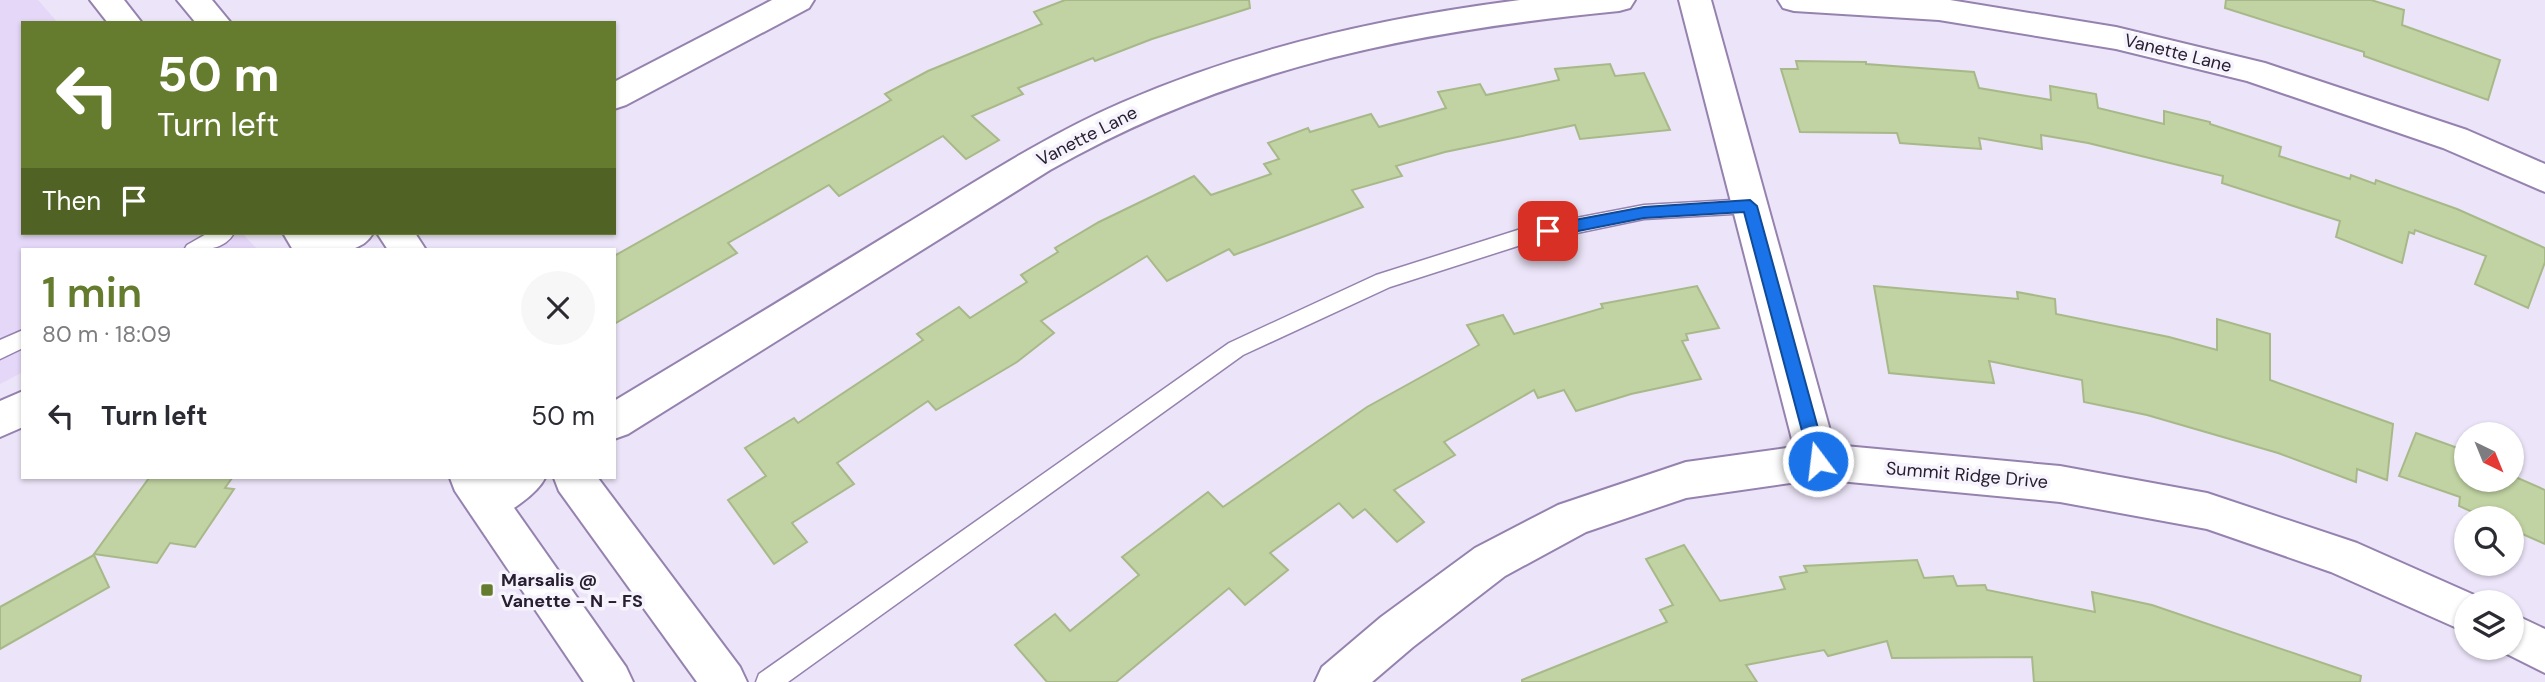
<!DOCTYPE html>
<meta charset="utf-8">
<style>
:root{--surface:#fff;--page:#f7f7f7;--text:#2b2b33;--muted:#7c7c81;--accent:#657c2f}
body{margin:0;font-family:"DM Sans",sans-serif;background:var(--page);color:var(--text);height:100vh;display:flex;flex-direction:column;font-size:26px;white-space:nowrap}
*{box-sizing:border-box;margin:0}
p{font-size:23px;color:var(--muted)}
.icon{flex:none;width:38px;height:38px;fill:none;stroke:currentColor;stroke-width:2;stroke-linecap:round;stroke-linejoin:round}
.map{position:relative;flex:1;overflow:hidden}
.drawer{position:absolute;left:21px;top:248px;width:595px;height:231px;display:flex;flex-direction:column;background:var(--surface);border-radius:0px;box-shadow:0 2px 5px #0004}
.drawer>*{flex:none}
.guide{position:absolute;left:21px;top:21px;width:595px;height:214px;border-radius:0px;box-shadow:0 2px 5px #0004;background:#657c2f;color:#fff;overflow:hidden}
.needle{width:46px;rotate:137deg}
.tools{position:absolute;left:2454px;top:422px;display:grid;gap:14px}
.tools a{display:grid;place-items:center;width:70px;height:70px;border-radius:50%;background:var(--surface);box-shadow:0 2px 5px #0004;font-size:35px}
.pin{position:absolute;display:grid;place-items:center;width:60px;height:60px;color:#fff;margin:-30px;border-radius:14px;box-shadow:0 4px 10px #0006}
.me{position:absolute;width:77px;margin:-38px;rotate:345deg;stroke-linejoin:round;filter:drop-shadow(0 0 5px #0008)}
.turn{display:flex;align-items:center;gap:24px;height:147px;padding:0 21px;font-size:32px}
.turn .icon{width:91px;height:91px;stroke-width:2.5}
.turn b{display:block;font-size:49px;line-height:60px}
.then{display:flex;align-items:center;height:66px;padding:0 21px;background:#0003;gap:14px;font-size:26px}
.round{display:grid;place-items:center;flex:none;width:74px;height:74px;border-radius:37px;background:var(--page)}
.overview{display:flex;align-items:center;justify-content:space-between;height:119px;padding:0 21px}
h1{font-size:42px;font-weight:600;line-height:52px;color:var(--accent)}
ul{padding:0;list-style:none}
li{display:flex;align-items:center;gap:21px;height:98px;padding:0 21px}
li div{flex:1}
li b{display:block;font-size:26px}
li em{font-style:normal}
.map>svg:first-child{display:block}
.built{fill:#e4d7f8}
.building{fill:#c1d3a2;stroke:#a8b989;stroke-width:2}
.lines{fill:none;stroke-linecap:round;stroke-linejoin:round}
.service-casing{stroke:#9582ae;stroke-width:3}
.minor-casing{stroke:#9582ae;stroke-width:4}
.tertiary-casing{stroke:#9582ae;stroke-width:4}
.secondary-casing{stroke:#9582ae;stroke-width:4}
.service{fill:#fff;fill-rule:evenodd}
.minor{fill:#fff;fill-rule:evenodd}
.tertiary{fill:#fff;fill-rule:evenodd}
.secondary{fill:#fff;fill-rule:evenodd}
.route{fill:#1a73e8;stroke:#114b97;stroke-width:2}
.poi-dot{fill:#657c2f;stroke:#f7f3fd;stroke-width:2.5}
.labels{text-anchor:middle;stroke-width:7;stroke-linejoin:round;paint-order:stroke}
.street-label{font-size:18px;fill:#282032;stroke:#f7f3fd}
.poi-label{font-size:18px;font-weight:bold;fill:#282032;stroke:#f7f3fd;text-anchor:start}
</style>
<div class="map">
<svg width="2545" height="682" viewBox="0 0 2545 682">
<rect width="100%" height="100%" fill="#ece4f8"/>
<!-- built -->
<polygon class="built" points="0,0 38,0 58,23 23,23 23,233 242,233 258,250 23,250 23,372 0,384"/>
<!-- building -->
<g class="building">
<polygon points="1065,0 1249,0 1250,8 1152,39 1095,61 1093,58 1018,88 1023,94 972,116 999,140 966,159 943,136 839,196 829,185 728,243 737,253 614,324 614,256 891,100 885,94 928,71 1042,24 1034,12"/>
<polygon points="2226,0 2371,0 2404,10 2402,25 2500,60 2488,100 2364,56 2364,52 2225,8"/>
<polygon points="1796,61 1866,62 1866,64 1974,72 1979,88 2051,100 2050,86 2096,94 2098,108 2164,124 2164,111 2210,122 2210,124 2281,147 2279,156 2350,179 2351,175 2375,184 2376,180 2457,209 2545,248 2545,262 2528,308 2475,284 2486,256 2415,230 2414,234 2409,232 2402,263 2336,237 2340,221 2222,183 2223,176 2088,143 2041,135 2042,149 1979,138 1981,149 1900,143 1897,133 1800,132 1781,69 1798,69"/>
<polygon points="1610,64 1615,76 1644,73 1670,130 1580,139 1575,125 1445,152 1396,166 1402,176 1352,190 1363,207 1234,255 1229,249 1167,281 1147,256 1041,321 1054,333 1017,362 936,410 928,401 837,463 854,484 792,523 807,542 774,564 728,500 766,476 745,448 794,418 798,423 923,340 917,334 959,307 970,318 1027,282 1021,275 1058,252 1055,248 1099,222 1194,176 1211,195 1271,174 1264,164 1279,159 1268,143 1308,128 1310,132 1371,114 1379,127 1446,108 1438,92 1480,84 1486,95 1559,80 1555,69"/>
<polygon points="1697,286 1719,328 1686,334 1688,340 1682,341 1701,379 1631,394 1576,411 1564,390 1538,398 1534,390 1444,442 1455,455 1394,490 1424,522 1397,542 1365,509 1353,518 1339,503 1270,553 1288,570 1245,605 1229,588 1116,682 1047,682 1015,645 1055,614 1070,631 1139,575 1122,557 1208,492 1223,507 1367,407 1479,345 1467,325 1503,315 1514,334 1603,308 1601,304"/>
<polygon points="1874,286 2018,299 2017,292 2055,299 2056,314 2169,337 2217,350 2217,319 2270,334 2270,380 2393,424 2387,480 2357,469 2356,482 2278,453 2147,415 2084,402 2082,380 1989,361 1994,383 1889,373"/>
<polygon points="2416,433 2466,451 2466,480 2511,480 2511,475 2545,490 2545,544 2511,529 2511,518 2486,518 2459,506 2460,497 2399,476"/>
<polygon points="149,478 232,478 225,488 234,489 195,547 170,543 157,563 94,554"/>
<polygon points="1684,545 1720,601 1785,589 1780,577 1807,572 1804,566 1917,560 1924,578 1953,576 1957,586 1985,585 1987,590 2095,612 2092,592 2152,605 2361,676 2360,682 2034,682 2032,657 1892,658 1887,641 1828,656 1824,650 1746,665 1757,682 1522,682 1522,680 1667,622 1660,610 1673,605 1646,559"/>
<polygon points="94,555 109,587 0,649 0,607"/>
</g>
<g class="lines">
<defs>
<g id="service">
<polygon points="1750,199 1757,201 1760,206 1757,211 1750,213 1644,219 1524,244 1390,287 1243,355 788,682 756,682 759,674 1229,343 1376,275 1524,228 1644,205"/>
<path d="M208,233H234C224,251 202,250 184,250L187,245Z"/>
<polygon points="23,330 23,348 0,359 0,340"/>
</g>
<g id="minor">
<path d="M1520,0H1635L1630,8L1619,11C1414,31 1231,67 1050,170L628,434L614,439V401C711,343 808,284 904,225C975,182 1045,136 1121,103C1247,48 1384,17 1520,0Z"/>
<polygon points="1679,0 1711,0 1834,445 2060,466 2207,493 2357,543 2481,598 2483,602 2466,602 2466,632 2331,572 2207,529 2060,502 1818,479 1686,498 1586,532 1505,576 1413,647 1372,682 1315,682 1322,667 1381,617 1475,548 1558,505 1686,462 1794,447"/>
<polygon points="1778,0 1950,0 2116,27 2265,63 2467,130 2545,164 2545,192 2443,148 2247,81 2116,49 1939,20 1794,11 1783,8"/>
<path d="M489,478H545C538,493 505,518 487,519C482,519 476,516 471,514L465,501L471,488Z"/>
<polygon points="2511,613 2545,629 2545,673 2495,648 2511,648"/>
</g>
<g id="tertiary">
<polygon points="772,0 814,0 809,8 626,105 614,109 614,82"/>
<path d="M323,233H373C360,257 328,250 304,250L309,240Z"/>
<polygon points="23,391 23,427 0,437 0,401"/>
</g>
<g id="secondary">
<polygon points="90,0 124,0 142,23 108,23"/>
<polygon points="177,0 212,0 231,23 196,23"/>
<polygon points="283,233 321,233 331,250 293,250"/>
<polygon points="377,233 415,233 426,250 388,250"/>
<polygon points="450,478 493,478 626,667 633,682 584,682 455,491"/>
<polygon points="554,478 598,478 740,667 747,682 697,682 559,491"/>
</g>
</defs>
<!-- service casing -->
<use href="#service" class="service-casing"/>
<!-- minor casing -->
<use href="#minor" class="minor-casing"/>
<!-- tertiary casing -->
<use href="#tertiary" class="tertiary-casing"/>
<!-- secondary casing -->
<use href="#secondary" class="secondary-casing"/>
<!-- service -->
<use href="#service" class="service"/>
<!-- minor -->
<use href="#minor" class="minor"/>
<!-- tertiary -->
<use href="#tertiary" class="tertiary"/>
<!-- secondary -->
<use href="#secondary" class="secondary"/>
</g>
<!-- route -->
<polygon class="route" points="1750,200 1757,206 1827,461 1824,466 1818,468 1812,466 1810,461 1744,212 1644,218 1548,237 1540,231 1548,225 1644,207"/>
<!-- markers -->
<rect class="poi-dot" x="480" y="583" width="14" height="14" rx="3.5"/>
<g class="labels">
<!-- street labels -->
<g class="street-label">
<text transform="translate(2178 53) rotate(14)" y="6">Vanette Lane</text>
<text transform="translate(1087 136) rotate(-27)" y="6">Vanette Lane</text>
<text transform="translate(1967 475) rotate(5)" y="6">Summit Ridge Drive</text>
</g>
<!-- poi labels -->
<g class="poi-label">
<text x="501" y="586">Marsalis @<tspan x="501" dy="21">Vanette - N - FS</tspan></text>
</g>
</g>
</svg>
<div class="tools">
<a><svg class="needle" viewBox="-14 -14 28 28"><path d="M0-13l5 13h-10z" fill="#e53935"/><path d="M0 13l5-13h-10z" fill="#7c7c81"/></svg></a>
<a><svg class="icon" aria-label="search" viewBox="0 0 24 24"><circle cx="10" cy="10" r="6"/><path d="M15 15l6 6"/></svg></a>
<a><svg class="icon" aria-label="layers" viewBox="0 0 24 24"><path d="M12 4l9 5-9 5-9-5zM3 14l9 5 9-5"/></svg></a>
</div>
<div class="pin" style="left:1548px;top:231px;background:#d93025"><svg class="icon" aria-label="arrive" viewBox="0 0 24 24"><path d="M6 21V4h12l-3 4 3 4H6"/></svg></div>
<svg class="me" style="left:1818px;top:461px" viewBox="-20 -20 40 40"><circle r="17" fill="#1a73e8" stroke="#fff" stroke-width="3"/><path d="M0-11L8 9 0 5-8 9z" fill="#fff"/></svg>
<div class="guide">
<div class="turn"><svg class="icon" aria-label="left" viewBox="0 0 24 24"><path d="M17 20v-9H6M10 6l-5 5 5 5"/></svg><div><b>50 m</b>Turn left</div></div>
<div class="then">Then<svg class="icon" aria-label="arrive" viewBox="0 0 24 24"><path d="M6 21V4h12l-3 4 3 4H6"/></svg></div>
</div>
<section class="drawer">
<div class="overview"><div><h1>1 min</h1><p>80 m · 18:09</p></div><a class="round"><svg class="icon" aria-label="close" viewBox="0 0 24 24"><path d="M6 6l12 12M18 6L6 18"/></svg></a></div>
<ul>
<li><svg class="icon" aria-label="left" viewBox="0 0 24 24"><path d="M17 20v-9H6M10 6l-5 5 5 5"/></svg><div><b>Turn left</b></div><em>50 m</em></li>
</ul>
</section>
</div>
